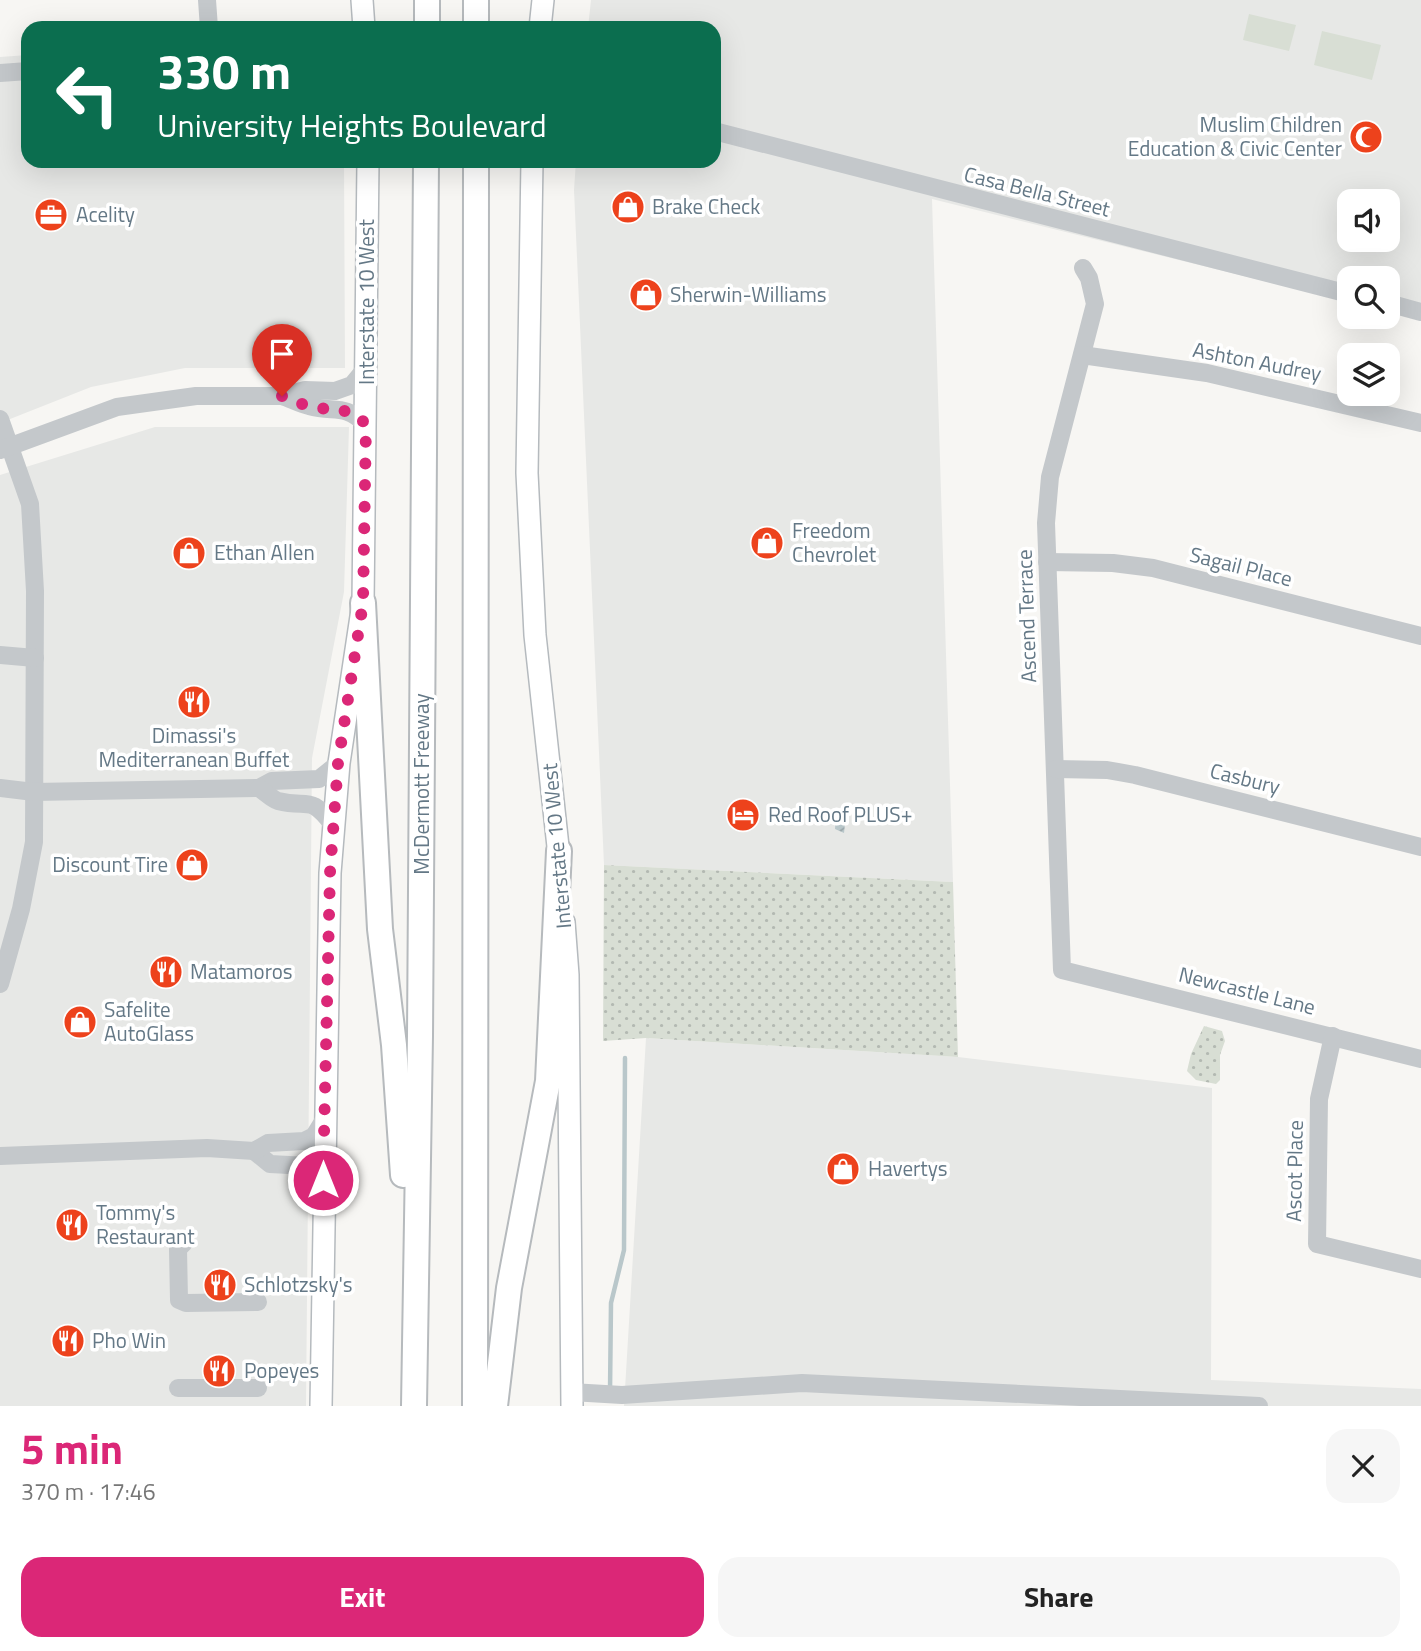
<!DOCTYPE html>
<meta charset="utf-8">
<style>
:root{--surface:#fff;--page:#f6f6f6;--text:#222;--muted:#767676;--accent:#db2777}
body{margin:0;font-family:"Titillium Web",sans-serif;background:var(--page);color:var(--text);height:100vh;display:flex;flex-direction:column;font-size:26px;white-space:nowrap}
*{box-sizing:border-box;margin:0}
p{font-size:23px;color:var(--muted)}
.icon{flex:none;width:38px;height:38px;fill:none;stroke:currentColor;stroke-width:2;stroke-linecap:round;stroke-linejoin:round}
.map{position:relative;height:1406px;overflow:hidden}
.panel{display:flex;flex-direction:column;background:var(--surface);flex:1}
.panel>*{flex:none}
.banner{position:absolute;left:21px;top:21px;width:700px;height:147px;border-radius:21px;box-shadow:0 7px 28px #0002;background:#0b6e4f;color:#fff;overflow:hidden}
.buttons{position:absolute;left:1337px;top:189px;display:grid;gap:14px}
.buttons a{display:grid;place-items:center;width:63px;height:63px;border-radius:14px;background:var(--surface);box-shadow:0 7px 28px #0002;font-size:35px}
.pin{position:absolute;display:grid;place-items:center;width:60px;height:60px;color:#fff;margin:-72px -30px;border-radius:50% 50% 50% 0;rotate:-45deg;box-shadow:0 0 7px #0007}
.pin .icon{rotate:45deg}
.me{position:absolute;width:77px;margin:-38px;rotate:0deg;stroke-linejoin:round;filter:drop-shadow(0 0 5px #0008)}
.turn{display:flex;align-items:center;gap:24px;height:147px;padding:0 21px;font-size:32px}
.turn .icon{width:91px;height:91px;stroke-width:2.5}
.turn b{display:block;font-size:49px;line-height:60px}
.round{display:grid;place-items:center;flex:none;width:74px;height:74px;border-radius:21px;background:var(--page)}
.summary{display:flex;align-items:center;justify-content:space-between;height:119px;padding:0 21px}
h1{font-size:42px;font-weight:700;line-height:52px;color:var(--accent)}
.cta{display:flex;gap:14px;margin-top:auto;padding:14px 21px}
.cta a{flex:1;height:80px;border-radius:21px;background:var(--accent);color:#fff;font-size:28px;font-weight:700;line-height:80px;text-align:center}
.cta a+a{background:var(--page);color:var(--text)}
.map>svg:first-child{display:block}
.built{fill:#e7e8e6;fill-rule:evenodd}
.grass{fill:url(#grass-dots)}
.pitch{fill:#d8ded4}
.water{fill:url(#water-waves)}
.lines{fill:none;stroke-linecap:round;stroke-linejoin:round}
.stream{stroke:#b9c7ca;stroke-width:4.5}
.major-casing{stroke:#b5babe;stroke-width:24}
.highway-casing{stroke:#b6babd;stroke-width:28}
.minor{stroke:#c4c8cb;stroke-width:18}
.major{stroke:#fff;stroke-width:21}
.highway{stroke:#fff;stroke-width:24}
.route{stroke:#db2777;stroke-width:12;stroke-dasharray:0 21.6}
.labels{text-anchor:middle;stroke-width:7;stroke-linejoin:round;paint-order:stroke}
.poi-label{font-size:21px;fill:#647886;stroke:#fff;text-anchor:start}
.street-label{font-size:21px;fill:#647886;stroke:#fff}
</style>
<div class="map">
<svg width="1421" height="1406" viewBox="0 0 1421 1406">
<defs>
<pattern id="grass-dots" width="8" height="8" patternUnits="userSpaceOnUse" patternTransform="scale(1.75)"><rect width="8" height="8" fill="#d8ded4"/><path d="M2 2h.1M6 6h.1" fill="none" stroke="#b3b9b2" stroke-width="1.8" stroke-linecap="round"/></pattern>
<pattern id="water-waves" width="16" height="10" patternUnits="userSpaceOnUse" patternTransform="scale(1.75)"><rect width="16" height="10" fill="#b9c7ca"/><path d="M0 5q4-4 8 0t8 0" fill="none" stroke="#9aa6aa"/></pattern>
</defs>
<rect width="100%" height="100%" fill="#f7f6f3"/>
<!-- built -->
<g class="built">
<path d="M591,0H1421V320L1388,312V278H1349V302L932,199L953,882L604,865L574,190L576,161H714V28H588ZM1349,201H1388V240H1349Z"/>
<polygon points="28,55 28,161 344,161 345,368 185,368 91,387 0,423 0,57"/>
<polygon points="155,427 349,427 344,592 312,758 306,1406 0,1406 0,475"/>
<polygon points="646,1038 958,1057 1212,1088 1211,1380 1421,1389 1421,1406 624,1406"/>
</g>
<!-- grass -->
<g class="grass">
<polygon points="604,865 953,882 958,1057 646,1038 603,1041"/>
<polygon points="1204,1026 1222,1031 1225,1041 1220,1055 1220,1080 1216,1084 1196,1080 1187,1071 1191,1054"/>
</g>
<!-- pitch -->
<g class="pitch">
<polygon points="1249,14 1296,25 1289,51 1243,40"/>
<polygon points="1322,31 1381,45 1372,80 1314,65"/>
</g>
<!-- water -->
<polygon class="water" points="840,811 846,815 844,833 835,829 836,814"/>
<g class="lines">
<!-- stream -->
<polyline class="stream" points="610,1392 611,1303 624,1250 625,1058"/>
<defs>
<g id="major">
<polyline points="362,0 364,28"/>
<polyline points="540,28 543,0"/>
<polyline points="532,161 527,473 535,635 560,865"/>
<polyline points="564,922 568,975 572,1406"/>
<polyline points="321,1406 330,873 339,763 363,603 368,161"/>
</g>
<g id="highway">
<polyline points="427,28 427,0"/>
<polyline points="476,28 476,0"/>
<polyline points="363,603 380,929 394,1045 403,1175"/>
<polyline points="414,1406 420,1036 426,161"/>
<polyline points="475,1406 476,161"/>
<polyline points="495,1406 509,1288 548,1081 559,851"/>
</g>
</defs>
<!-- major casing -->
<use href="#major" class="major-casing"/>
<!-- highway casing -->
<use href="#highway" class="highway-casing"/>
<!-- minor -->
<g class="minor">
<polyline points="207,0 209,28"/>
<polyline points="0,73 28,71"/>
<polyline points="714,131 1349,294"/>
<polyline points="1083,268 1089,278 1095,304 1050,477 1046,523 1062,970 1421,1059"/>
<polyline points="1388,303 1421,312"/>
<polyline points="1082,355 1207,373 1421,423"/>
<path d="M282,396C291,399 300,404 309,406C335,413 343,403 366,424"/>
<polyline points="0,419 30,504 35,591 34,842 21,909 0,984"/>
<polyline points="0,450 117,407 196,396 282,396 305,390 335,391 352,385 366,368"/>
<polyline points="1047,562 1113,563 1153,568 1421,636"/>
<polyline points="0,655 35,658"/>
<polyline points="1056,769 1107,770 1135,775 1421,847"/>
<polyline points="0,788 34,792 259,788 272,781 319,779 339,763"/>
<path d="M259,788C265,792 272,799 278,801C308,809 309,793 333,825"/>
<polyline points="1333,1036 1319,1099 1317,1244 1421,1269"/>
<polyline points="254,1151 270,1164 308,1166 323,1180"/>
<polyline points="0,1156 207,1148 254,1151 268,1143 304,1141 314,1136 324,1120"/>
<polyline points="184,1243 178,1249 179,1300 186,1303 258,1302"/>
<polyline points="178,1388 258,1388"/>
<polyline points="571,1392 622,1395 802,1383 1259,1406"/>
</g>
<!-- major -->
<use href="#major" class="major"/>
<!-- highway -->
<use href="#highway" class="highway"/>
</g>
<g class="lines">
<!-- route -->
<path class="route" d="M282,396C291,400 300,404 309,406C335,413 343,403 366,424L363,603L338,763L330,873L323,1180"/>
</g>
<!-- icons -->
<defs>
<symbol id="mosque-disc" viewBox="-11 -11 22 22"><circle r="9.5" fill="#ed421c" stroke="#fff"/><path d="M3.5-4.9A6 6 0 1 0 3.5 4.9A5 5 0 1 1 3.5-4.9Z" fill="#fff"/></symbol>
<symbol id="shop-disc" viewBox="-11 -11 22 22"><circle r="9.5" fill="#ed421c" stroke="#fff"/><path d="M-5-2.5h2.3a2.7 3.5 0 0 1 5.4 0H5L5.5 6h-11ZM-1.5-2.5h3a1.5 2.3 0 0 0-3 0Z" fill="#fff"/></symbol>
<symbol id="office-disc" viewBox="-11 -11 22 22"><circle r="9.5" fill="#ed421c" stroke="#fff"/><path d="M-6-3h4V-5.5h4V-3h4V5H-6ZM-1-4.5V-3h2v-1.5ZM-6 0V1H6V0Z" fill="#fff"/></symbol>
<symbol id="restaurant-disc" viewBox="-11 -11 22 22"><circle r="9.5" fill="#ed421c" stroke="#fff"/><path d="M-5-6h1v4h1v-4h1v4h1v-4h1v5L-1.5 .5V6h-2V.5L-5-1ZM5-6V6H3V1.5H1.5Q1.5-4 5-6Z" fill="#fff"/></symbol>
<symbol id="hotel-disc" viewBox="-11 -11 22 22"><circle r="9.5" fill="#ed421c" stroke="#fff"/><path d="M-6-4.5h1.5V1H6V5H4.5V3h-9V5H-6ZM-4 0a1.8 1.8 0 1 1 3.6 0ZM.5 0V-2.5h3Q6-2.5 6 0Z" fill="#fff"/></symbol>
</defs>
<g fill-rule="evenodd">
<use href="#mosque-disc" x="1347" y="118" width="38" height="38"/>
<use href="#shop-disc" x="609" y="188" width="38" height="38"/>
<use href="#office-disc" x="32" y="196" width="38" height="38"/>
<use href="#shop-disc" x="627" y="276" width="38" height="38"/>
<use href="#shop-disc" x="748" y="524" width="38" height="38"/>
<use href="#shop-disc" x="170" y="534" width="38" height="38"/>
<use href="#restaurant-disc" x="175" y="683" width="38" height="38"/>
<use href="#hotel-disc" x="724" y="796" width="38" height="38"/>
<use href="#shop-disc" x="173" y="846" width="38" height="38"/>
<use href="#restaurant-disc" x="147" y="953" width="38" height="38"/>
<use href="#shop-disc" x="61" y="1003" width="38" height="38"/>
<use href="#shop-disc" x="824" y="1150" width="38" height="38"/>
<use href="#restaurant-disc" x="53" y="1206" width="38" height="38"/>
<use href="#restaurant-disc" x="201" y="1266" width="38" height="38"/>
<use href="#restaurant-disc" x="49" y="1322" width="38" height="38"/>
<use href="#restaurant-disc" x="200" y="1352" width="38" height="38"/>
</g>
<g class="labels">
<!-- poi labels -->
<g class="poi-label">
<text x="1342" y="132" text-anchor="end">Muslim Children<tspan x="1342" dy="24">Education &amp; Civic Center</tspan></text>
<text x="652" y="214">Brake Check</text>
<text x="76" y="222">Acelity</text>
<text x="670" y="302">Sherwin-Williams</text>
<text x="792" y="538">Freedom<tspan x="792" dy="24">Chevrolet</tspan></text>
<text x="214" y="560">Ethan Allen</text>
<text x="194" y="743" text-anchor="middle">Dimassi's<tspan x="194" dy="24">Mediterranean Buffet</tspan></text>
<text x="768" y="822">Red Roof PLUS+</text>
<text x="168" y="872" text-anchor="end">Discount Tire</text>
<text x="190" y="979">Matamoros</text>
<text x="104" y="1017">Safelite<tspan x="104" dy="24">AutoGlass</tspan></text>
<text x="868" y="1176">Havertys</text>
<text x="96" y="1220">Tommy's<tspan x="96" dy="24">Restaurant</tspan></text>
<text x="244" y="1292">Schlotzsky's</text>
<text x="92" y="1348">Pho Win</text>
<text x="244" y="1378">Popeyes</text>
</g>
<!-- street labels -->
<g class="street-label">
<text transform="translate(1037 192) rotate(14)" y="7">Casa Bella Street</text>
<text transform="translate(367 302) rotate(-90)" y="7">Interstate 10 West</text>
<text transform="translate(1257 362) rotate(11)" y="7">Ashton Audrey</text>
<text transform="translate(1241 567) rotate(14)" y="7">Sagail Place</text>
<text transform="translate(1027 616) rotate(-92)" y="7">Ascend Terrace</text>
<text transform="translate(1245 779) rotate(14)" y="7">Casbury</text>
<text transform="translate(422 784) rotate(-90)" y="7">McDermott Freeway</text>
<text transform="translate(557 846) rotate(-95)" y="7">Interstate 10 West</text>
<text transform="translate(1247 991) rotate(14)" y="7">Newcastle Lane</text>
<text transform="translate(1295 1171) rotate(-89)" y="7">Ascot Place</text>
</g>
</g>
</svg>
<div class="buttons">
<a><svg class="icon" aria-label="sound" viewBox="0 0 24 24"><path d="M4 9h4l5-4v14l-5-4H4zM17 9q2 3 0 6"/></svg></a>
<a><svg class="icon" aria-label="search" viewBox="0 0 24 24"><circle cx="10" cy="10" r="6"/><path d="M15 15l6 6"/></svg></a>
<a><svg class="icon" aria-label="layers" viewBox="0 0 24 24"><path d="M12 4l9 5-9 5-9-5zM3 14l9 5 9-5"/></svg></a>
</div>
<div class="pin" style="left:282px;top:396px;background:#d93025"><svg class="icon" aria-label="arrive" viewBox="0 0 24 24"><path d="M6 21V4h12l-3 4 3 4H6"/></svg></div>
<svg class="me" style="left:323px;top:1180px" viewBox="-20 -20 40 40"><circle r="17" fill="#db2777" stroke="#fff" stroke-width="3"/><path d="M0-11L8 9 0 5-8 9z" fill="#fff"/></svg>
<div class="banner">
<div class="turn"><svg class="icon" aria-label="left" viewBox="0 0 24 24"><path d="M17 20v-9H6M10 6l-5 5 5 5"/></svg><div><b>330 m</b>University Heights Boulevard</div></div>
</div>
</div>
<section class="panel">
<div class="summary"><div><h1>5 min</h1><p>370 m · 17:46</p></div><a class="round"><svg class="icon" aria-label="close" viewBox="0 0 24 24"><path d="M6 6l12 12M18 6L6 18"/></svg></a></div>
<div class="cta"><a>Exit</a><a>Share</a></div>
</section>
